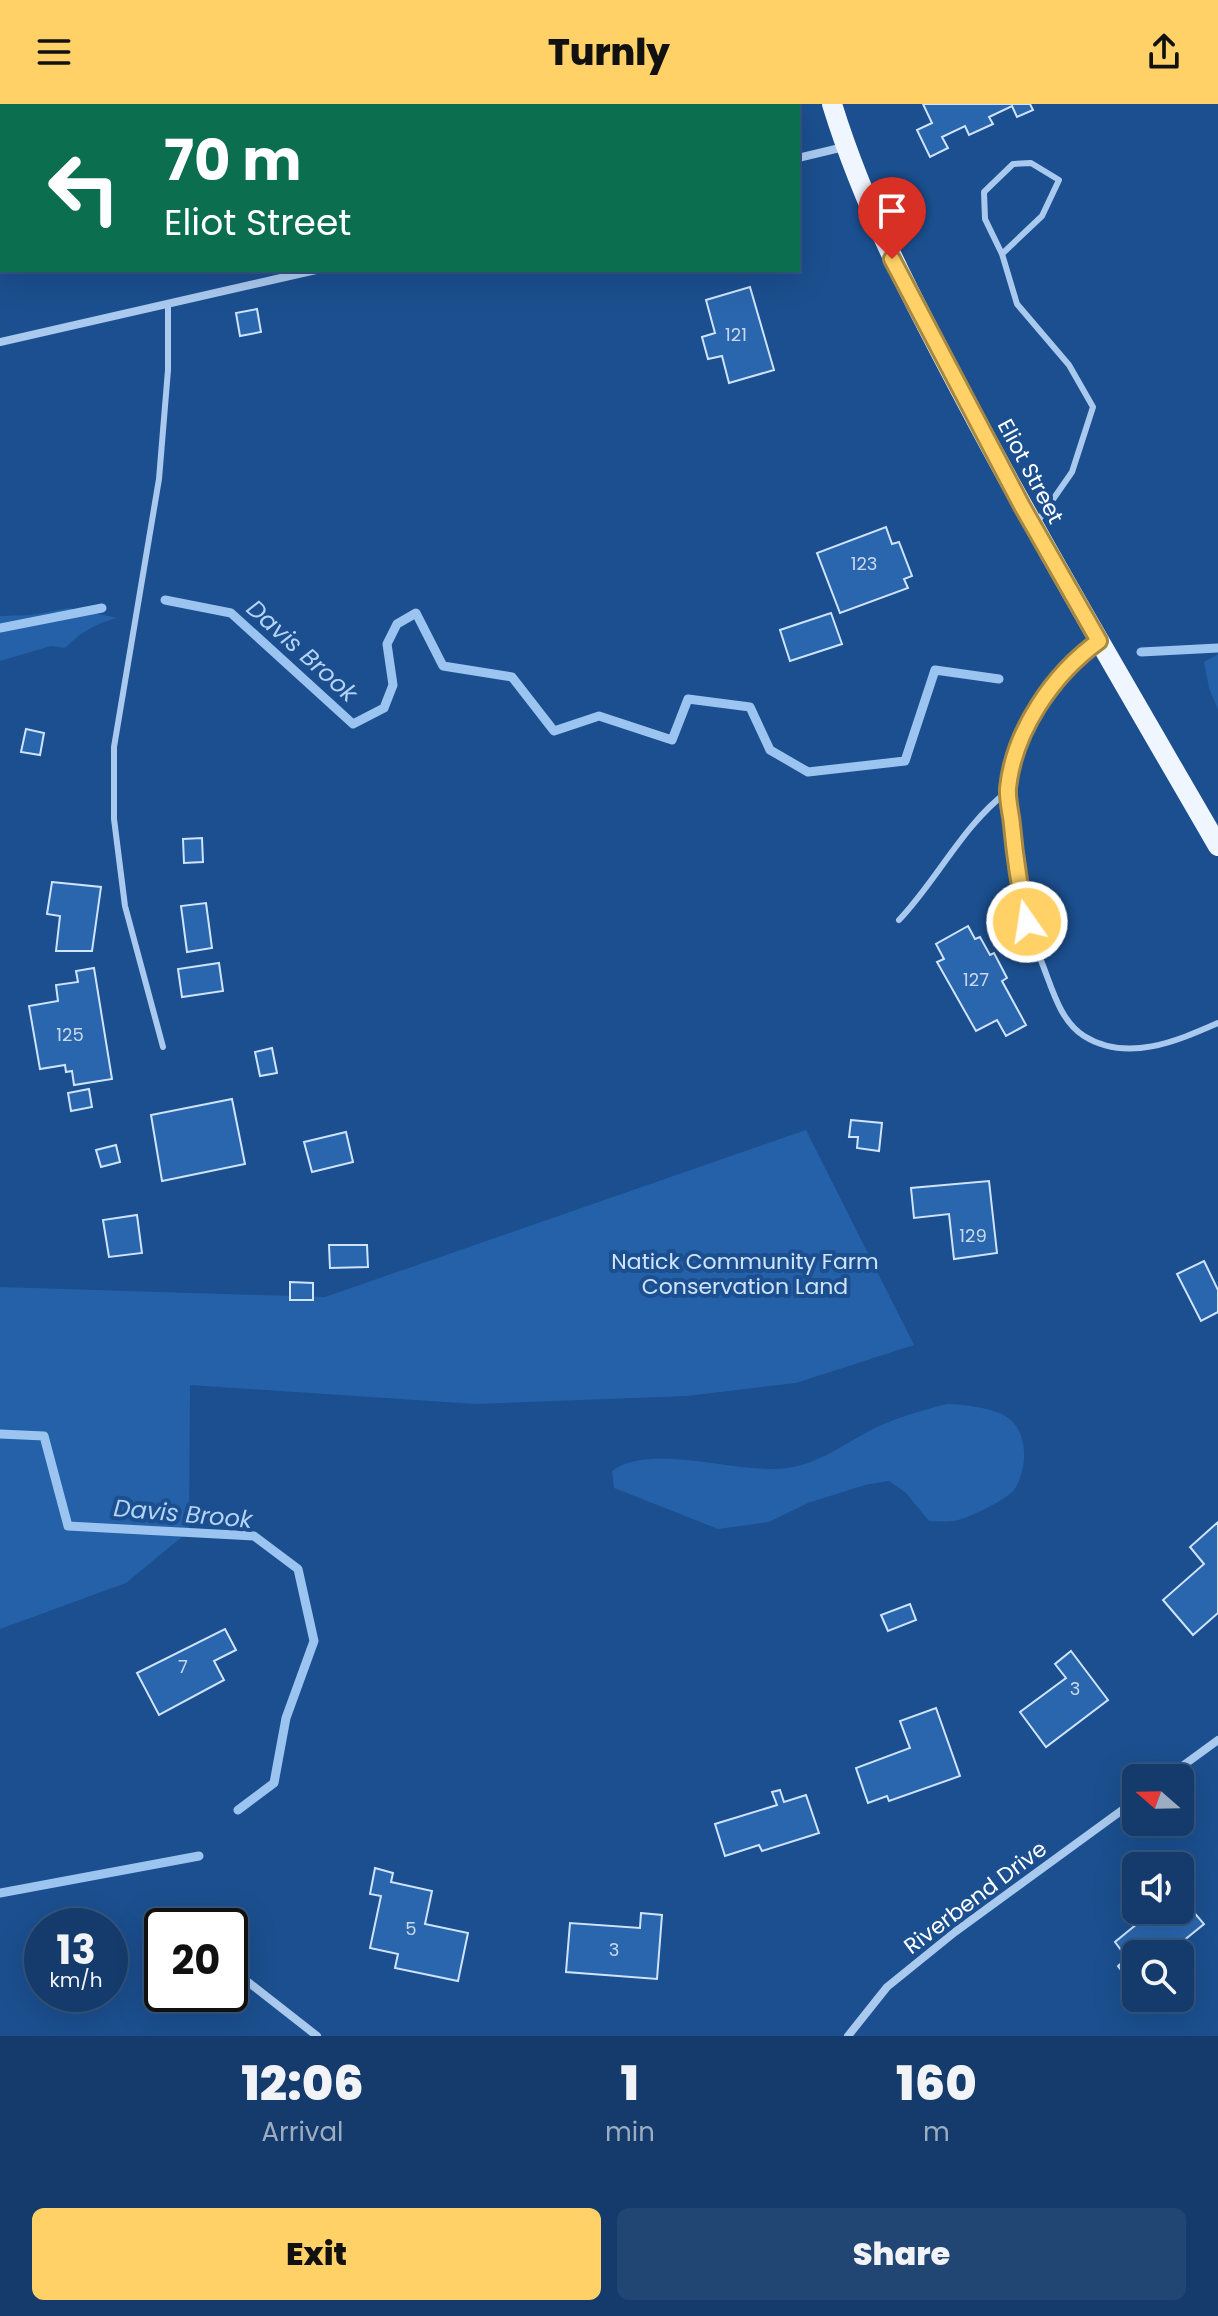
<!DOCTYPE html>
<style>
:root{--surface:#143b6b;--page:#214673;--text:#f1f3f6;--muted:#9dadc1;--line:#33557e;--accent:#ffd166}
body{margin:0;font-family:Poppins,sans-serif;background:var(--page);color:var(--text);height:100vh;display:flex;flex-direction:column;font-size:30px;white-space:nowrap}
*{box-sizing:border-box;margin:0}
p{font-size:26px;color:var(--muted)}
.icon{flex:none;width:44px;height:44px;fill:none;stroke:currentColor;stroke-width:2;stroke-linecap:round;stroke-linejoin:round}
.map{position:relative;height:1932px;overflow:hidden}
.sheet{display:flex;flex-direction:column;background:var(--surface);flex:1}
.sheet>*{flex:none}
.guide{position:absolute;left:0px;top:0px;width:800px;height:168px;box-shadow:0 8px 32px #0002,0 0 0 2px var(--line);background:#0b6e4f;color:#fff;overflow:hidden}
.needle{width:52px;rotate:290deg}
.tools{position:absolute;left:1122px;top:1660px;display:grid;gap:16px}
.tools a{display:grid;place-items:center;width:72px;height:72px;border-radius:12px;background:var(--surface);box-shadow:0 8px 32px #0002,0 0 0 2px var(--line);font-size:40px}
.speed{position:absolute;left:24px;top:1804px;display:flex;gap:16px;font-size:40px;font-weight:700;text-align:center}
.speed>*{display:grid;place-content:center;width:104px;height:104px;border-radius:50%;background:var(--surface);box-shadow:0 8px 32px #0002,0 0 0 2px var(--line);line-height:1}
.speed small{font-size:20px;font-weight:400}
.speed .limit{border:4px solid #111;border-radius:12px;background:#fff;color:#111}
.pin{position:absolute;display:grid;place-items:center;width:68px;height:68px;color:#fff;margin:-82px -34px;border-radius:50% 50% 50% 0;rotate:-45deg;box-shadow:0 0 8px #0007}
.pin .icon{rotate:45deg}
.me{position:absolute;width:88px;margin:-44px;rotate:347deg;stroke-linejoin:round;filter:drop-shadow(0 0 6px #0008)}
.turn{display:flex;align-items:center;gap:28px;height:168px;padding:0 32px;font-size:36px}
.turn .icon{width:104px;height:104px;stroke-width:2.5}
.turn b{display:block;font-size:56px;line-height:68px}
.eta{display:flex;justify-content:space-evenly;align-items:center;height:136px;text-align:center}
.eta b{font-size:48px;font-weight:800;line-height:56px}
.cta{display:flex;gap:16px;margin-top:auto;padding:16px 32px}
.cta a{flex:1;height:92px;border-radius:12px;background:var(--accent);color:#111;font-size:32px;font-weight:800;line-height:92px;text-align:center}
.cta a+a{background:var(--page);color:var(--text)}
header{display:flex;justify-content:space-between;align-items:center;height:104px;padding:0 32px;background:var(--accent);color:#111;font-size:36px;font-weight:800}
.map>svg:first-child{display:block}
.green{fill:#2461a8}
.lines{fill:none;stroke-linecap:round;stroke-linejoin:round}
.stream{stroke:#9cc4f0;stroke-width:9}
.building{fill:#2a66ad;stroke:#cfe3fa;stroke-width:2}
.service{stroke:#a9c9ee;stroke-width:6}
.minor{stroke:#a9c9ee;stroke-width:8}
.primary{stroke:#f0f6ff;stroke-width:20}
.route-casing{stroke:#a68842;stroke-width:20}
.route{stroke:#ffd166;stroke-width:14}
.labels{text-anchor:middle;stroke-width:8;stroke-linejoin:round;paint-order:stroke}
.number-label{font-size:18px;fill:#cad9ea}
.street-label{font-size:22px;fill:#fff;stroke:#1b4f8f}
.park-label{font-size:22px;fill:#cfe3fa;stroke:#1b4f8f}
.water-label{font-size:24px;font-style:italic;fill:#b5d3f5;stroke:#1b4f8f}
</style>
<header><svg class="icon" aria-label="menu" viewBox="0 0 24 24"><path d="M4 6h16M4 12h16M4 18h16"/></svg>Turnly<svg class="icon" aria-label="share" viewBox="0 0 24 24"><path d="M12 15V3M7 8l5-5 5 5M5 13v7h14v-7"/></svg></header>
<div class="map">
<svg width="1218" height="1932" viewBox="0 0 1218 1932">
<rect width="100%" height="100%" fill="#1b4f8f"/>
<!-- green -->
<g class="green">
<path d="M69,504L118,514C96,519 81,528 65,544L51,542L0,557V512L31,511Z"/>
<polygon points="1218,550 1218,606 1209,584 1204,558"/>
<polygon points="806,1026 914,1241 796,1279 687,1292 475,1300 190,1281 189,1427 126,1479 0,1525 0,1183 325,1193"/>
<path d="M947,1300C962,1300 994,1304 1007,1313C1029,1328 1028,1365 1014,1386C1006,1396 967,1415 954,1417C946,1418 937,1417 929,1417L906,1389L889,1377L865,1381L808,1399L769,1418L718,1425L614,1384L612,1367C652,1337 739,1371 787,1364C820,1360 848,1337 877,1323C899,1313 923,1306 947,1300Z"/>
</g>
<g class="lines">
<!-- stream -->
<g class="stream">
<polyline points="165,496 231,509 353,620 384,604 393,581 387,540 397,520 416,509 443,562 512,573 554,627 599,612 672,636 688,595 750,603 770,646 808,668 905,657 935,566 999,575"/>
<polyline points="0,524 102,504"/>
<polyline points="1141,548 1218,544"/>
<polyline points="0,1330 44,1332 68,1422 254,1432 298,1465 314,1537 286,1614 274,1679 238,1706"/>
<polyline points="0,1789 199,1752"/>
</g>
</g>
<!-- building -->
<g class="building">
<polygon points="923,0 1030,0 1033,6 1017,13 1012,2 989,13 993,20 969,31 965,22 942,33 948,44 930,53 917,26 932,19"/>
<polygon points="750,183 774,266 729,279 722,252 708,255 702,233 715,229 706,196"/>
<polygon points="257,205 261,228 240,232 236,209"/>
<polygon points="886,423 892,440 899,438 912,472 904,475 908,484 840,509 817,449"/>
<polygon points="831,509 842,540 790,557 780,526"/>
<polygon points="26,625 44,629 40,651 21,648"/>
<polygon points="202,734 203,758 184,759 183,735"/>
<polygon points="52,778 101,783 92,847 56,847 60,812 47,810"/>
<polygon points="206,799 212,844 187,848 181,802"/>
<polygon points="968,822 975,835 980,833 990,851 994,849 1007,874 1002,877 1026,921 1006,932 997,916 976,927 937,858 944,855 936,840"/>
<polygon points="219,859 223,887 182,893 178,865"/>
<polygon points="94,864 112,975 74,981 72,967 66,968 65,961 40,965 29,902 58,897 56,881 78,878 76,867"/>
<polygon points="272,944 277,969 260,972 255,948"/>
<polygon points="89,985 92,1003 71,1007 68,989"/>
<polygon points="232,995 245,1060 162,1077 151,1011"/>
<polygon points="851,1016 882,1019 879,1047 857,1044 858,1033 849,1033"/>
<polygon points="346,1028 353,1058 312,1068 304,1038"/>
<polygon points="116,1041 120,1058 101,1063 96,1046"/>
<polygon points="989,1077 997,1149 954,1155 949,1110 914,1114 911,1084"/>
<polygon points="137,1111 142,1149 109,1153 103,1116"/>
<polygon points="329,1141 367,1141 368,1163 330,1164"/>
<polygon points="1204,1157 1218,1186 1218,1208 1201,1217 1177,1170"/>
<polygon points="290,1178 313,1179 313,1196 290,1196"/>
<polygon points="1218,1418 1218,1509 1193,1531 1163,1496 1204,1460 1190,1443"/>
<polygon points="910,1500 916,1516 888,1527 881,1511"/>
<polygon points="225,1525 236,1546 214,1557 224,1576 159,1611 137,1569"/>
<polygon points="1071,1547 1108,1596 1046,1643 1020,1608 1066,1574 1055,1560"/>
<polygon points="936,1604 960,1672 889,1697 887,1692 868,1699 856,1664 910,1644 900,1617"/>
<polygon points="780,1686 784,1698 806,1691 819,1729 762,1747 759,1741 725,1752 715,1720 777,1701 772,1688"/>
<polygon points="375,1764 393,1769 391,1778 432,1787 425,1820 468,1829 458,1877 395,1864 398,1850 370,1844 381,1792 370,1790"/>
<polygon points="1180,1792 1204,1820 1167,1850 1136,1850 1136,1885 1118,1862 1127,1854 1115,1838 1154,1806 1180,1806"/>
<polygon points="641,1809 662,1811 657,1875 566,1868 570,1819 640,1824"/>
</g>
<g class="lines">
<!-- service -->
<g class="service">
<polyline points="1002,150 985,115 984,88 1013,60 1031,59 1059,76 1042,112 1002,150 1017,200 1069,261 1093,303 1072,368 1038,417"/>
<path d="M1097,539C1054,569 1011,633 1008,686C1007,698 1011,711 1012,723C1017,770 1024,815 1042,859C1052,884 1060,917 1084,932C1127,959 1177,937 1218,919"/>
<path d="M899,816C938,775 962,722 1008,687"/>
<polyline points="163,943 125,802 114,715 114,643 159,375 168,266 168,201"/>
</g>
<!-- minor -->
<g class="minor">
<polyline points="798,54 844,43"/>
<polyline points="0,238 316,166"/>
<polyline points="1166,1674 1218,1636"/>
<polyline points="248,1878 317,1932"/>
<polyline points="848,1932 887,1883 955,1828 1136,1696"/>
</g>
<!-- primary -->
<path class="primary" d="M832,0C864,104 913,197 964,293C1044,445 1132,593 1218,742"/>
</g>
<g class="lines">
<defs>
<path id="route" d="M892,155L1022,402L1099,537C1053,570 1014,627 1008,684C1007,696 1011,709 1012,721C1015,754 1020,786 1027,818"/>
</defs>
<!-- route casing -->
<use href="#route" class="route-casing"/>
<!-- route -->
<use href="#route" class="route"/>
</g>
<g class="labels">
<!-- number labels -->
<g class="number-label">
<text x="736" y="237">121</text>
<text x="864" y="466">123</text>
<text x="976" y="882">127</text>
<text x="70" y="937">125</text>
<text x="973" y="1138">129</text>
<text x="183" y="1569">7</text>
<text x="1075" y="1591">3</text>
<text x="411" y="1831">5</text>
<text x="614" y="1852">3</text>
</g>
<!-- street labels -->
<g class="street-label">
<text transform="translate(1031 367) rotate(62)" y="8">Eliot Street</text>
<text transform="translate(975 1793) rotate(-37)" y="8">Riverbend Drive</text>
</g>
<!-- park labels -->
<g class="park-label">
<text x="745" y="1165">Natick Community Farm<tspan x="745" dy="25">Conservation Land</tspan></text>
</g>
<!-- water labels -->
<g class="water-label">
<text transform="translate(302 547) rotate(42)" y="8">Davis Brook</text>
<text transform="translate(183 1410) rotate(5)" y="8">Davis Brook</text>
</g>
</g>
</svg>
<div class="tools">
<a><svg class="needle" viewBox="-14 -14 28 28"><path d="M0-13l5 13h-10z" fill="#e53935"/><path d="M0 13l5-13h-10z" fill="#9dadc1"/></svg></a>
<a><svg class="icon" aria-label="sound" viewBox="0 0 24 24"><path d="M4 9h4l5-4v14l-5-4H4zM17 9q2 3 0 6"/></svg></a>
<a><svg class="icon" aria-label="search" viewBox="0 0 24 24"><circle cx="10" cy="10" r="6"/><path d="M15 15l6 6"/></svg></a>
</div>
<div class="speed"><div>13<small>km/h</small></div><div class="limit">20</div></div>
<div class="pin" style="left:892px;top:155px;background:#d93025"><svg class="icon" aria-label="arrive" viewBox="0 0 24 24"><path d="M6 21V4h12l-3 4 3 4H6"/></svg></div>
<svg class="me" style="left:1027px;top:818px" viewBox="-20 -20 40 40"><circle r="17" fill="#ffd166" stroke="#fff" stroke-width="3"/><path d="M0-11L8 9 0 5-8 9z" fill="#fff"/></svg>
<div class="guide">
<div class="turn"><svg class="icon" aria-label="left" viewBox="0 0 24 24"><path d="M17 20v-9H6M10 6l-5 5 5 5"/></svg><div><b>70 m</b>Eliot Street</div></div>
</div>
</div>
<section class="sheet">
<div class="eta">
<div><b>12:06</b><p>Arrival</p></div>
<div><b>1</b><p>min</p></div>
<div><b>160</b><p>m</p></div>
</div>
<div class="cta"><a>Exit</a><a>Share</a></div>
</section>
